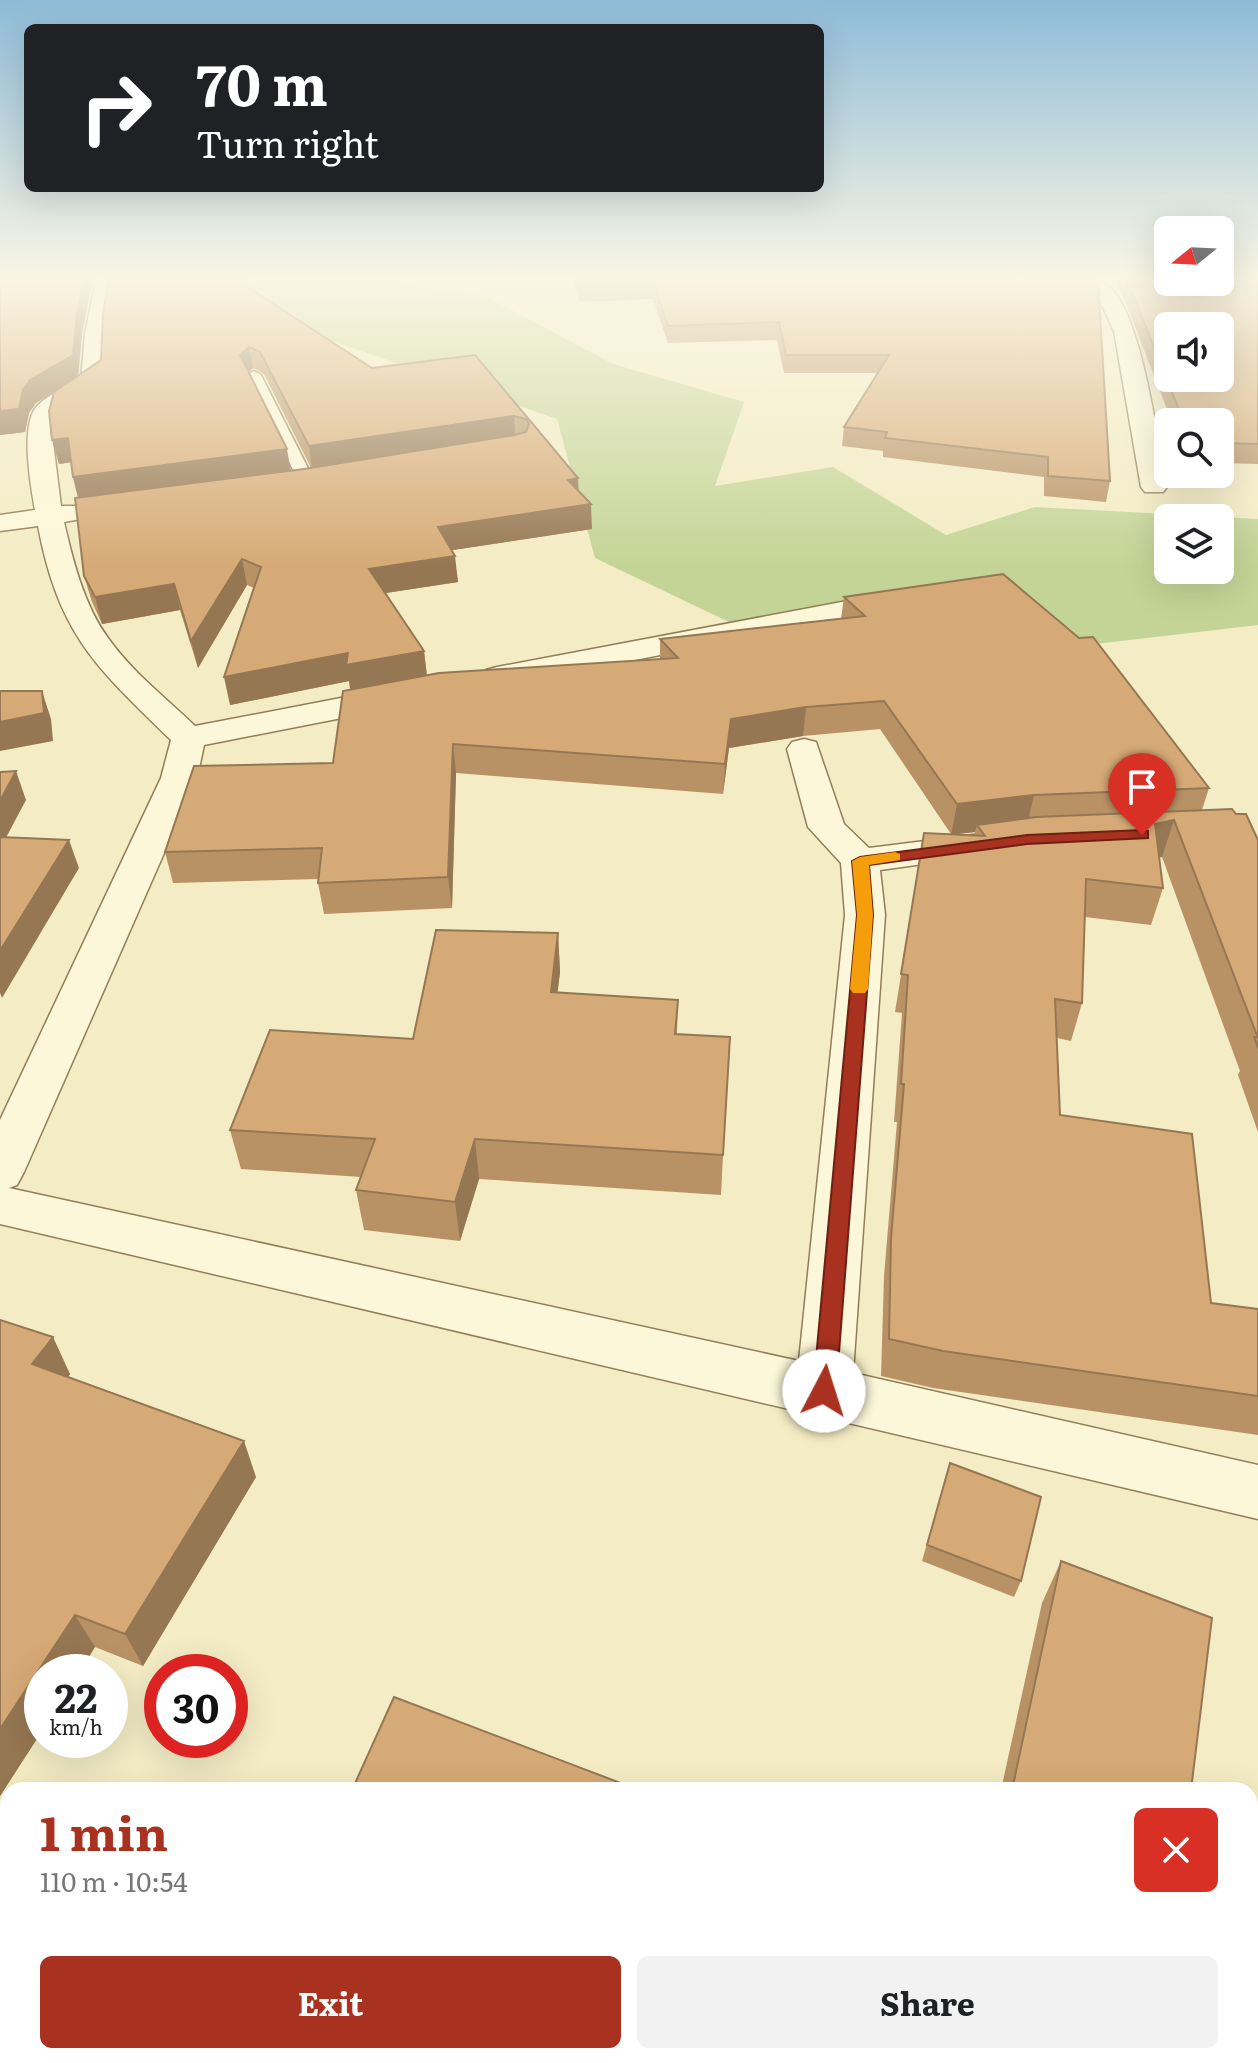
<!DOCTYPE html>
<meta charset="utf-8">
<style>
:root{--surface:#fff;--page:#f2f2f2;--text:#202124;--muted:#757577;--accent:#a83120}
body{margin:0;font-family:Literata,serif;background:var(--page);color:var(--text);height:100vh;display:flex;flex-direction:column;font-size:30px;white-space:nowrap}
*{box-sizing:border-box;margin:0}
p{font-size:26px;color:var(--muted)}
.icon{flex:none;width:44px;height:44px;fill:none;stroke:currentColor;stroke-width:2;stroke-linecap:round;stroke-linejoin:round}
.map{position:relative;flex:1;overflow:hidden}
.panel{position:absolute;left:0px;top:1782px;width:1258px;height:282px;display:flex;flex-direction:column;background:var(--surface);border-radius:24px 24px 0 0;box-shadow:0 8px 32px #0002}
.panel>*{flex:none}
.guide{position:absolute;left:24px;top:24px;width:800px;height:168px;border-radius:12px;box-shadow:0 8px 32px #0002;background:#202124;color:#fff;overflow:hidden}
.needle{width:52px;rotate:252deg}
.controls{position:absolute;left:1154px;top:216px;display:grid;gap:16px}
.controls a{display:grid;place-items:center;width:80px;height:80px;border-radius:12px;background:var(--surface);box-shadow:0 8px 32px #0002;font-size:40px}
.speed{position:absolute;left:24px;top:1654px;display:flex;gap:16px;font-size:40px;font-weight:700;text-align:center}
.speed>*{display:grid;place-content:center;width:104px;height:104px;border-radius:50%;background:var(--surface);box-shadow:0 8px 32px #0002;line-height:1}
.speed small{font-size:20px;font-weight:400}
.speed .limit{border:12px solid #d22;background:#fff;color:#111}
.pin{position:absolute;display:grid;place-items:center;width:68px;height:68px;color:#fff;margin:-82px -34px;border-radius:50% 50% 50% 0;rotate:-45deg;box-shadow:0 0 8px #0007}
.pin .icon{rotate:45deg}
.me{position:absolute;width:88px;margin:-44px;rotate:5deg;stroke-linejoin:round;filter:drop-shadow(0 0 6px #0008)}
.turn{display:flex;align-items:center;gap:28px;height:168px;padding:0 40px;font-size:36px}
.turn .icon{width:104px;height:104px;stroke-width:2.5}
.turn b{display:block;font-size:56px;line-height:68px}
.round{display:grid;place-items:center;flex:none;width:84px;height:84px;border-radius:12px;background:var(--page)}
.summary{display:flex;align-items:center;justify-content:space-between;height:136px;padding:0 40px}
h1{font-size:48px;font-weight:700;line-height:60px;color:var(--accent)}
.primary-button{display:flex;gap:16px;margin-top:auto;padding:16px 40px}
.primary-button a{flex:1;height:92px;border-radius:12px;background:var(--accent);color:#fff;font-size:32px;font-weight:700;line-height:92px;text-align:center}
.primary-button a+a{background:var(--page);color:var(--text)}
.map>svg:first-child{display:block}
.green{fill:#c4d496;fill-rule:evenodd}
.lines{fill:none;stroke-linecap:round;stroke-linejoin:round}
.lane-casing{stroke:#917e58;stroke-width:3}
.street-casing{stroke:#917e58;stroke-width:3}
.lane{fill:#fdf7d9;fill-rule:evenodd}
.street{fill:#fdf7d9;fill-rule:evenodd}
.wall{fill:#b89265;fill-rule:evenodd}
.shaded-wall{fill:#967753}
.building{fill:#d6aa76;stroke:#967753;stroke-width:2;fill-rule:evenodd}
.route{fill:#a83120;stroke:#6d2015;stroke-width:2}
.slow{fill:#f59e0b}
</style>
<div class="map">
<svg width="1258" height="2063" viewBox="0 0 1258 2063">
<rect width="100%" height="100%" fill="#f3ecc4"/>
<!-- green -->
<path class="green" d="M226,279H399L401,284L483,295L613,364L744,402L715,486L833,467L946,535L1035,507L1258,519V625L838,674L595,558L557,419L278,322ZM1168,518H1220V570H1168Z"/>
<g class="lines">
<defs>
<polygon id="lane" points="254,371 261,375 315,482 313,485 307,487 299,482 247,375"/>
<g id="street">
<path d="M96,279H114L105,334L103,382L57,413L52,434L61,506H87L91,512L87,518L64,522C73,561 84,605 108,638C132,672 166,698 195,726L398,687L410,690L414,697L410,704L398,707L204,745L197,778L24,1172L17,1185L9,1188L799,1361L845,915L841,863L808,827L787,749L792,742L804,739L816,742L844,824L869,848L981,834L994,837L1000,845L994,853L981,856L880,870L885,915L853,1373L1258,1465V1519L0,1224V1120L161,778L171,740C95,666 59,635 38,526L0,531V515L35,510C31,487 19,423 38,405C49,394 68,387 81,379L85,334Z"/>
<path d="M1077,279C1091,278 1100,279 1111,289C1142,317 1158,443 1167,487L1163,492H1145L1141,487L1114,331L1098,297Z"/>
<polygon points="900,591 910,594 915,600 910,606 497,687 486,684 481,677 486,670 497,667"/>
</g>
</defs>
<!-- lane casing -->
<use href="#lane" class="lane-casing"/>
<!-- street casing -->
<use href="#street" class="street-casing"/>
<!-- lane -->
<use href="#lane" class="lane"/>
<!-- street -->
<use href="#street" class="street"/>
</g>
<!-- wall -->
<g class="wall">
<path d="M0,278L82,333L78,375L246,286L372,368L475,355L578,478V490L592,529L452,550L458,582L385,593L424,651L427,675L660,659V639L841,619L844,597L1209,788L1202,810L1258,840V1132L1238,1075L1240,1071L1162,857H1159L1163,888L1151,925L1085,917L1082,1003L1071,1041L1057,1038L1060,1115L1211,1303L1258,1309V1435L933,1388L881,1376L884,1276L897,1122H894L902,1013L895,1012L924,833L951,834L880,729L803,736L729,748L723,794L456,773L452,908L324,914L318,883V879L173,883L165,852L333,763L350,690L349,681L230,705L254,588L247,585L198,668L180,610L102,624L92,602L84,576L78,497L73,477L71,462L59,464L52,440L55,391L36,403L29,413L25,432L0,435ZM253,368L264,374L311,468L291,470L249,372ZM975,832L974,835L953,834Z"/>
<polygon points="573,278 1095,278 1110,481 1106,502 1044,496 1044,477 883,457 883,451 842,446 844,427 877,373 784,373 777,340 668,343 653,299 580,302"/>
<polygon points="1115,278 1258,278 1258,464 1220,463 1220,422 1172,422 1134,324"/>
<polygon points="558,933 560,972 557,993 678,1000 677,1034 723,1155 721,1195 479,1179 460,1241 364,1230 356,1190 361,1177 241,1169 230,1130 413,1039"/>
<polygon points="0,1320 70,1374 68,1377 256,1477 143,1666 95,1647 42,1672 42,1731 0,1796"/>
<polygon points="950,1463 1021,1581 1014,1597 922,1561"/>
<polygon points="1061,1561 1191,1790 1001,1790 1042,1603"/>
<polygon points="689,2056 918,2056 918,2063 712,2063"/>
</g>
<!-- shaded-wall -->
<g class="shaded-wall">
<polygon points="84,278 93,278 82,333 78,377 36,403 29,413 25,432 0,435 0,411 23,390 77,313"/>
<polygon points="249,347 253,368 244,376 240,355"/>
<polygon points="514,416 516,439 312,470 309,446"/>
<polygon points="68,438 74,462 59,464 52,440"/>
<polygon points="287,449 291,473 79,502 73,477"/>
<polygon points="578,478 579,503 568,480"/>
<polygon points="591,504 592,529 440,552 438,527"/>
<polygon points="455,556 458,582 373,595 369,569"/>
<polygon points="242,559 247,585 198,668 191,641"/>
<polygon points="174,584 180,610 102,624 95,597"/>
<polygon points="424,651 427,679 351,693 349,681 230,705 224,677 348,653"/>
<polygon points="42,691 51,719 53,741 0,751 0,722"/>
<polygon points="806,707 803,736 729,748 723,794 725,764 731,719"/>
<polygon points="453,744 456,773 452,908 448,877"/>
<polygon points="16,771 26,800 0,849 0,801"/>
<polygon points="1034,795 1027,825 977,825 975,832 951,835 957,804"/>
<polygon points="1174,820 1162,857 1144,861 1155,824"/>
<polygon points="69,840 79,868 2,998 0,993 0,951"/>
<polygon points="558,933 560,972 553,1031 551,992"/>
<polygon points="475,1139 479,1179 460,1241 455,1202"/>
<polygon points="53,1337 70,1374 50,1401 32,1364"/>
<polygon points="244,1441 256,1477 143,1666 125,1634"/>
<polygon points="75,1615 95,1647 80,1672 42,1672 42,1731 0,1796 0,1729"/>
<polygon points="61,2056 88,2056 86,2063 59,2063"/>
<polygon points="481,2056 492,2056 491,2063 479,2063"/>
</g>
<!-- building -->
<g class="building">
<polygon points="0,278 84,278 77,313 73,355 30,380 23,390 19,409 0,411"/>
<polygon points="109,278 244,278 246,286 372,368 475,355 578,478 568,480 591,504 438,527 455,556 369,569 424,651 346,665 348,653 224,677 261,567 242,559 191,641 174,584 95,597 84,576 75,498 304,469 515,435 526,432 529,424 526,419 514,416 309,446 260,352 249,347 240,355 287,449 73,477 68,438 52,440 49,411 54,392 101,360 103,314"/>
<polygon points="578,278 1095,278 1098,281 1110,481 1048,476 1048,457 885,438 887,432 844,427 889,355 786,355 779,322 668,326 653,282 580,285"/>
<path d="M1125,278H1168V282H1220V278H1258V444L1220,443V422H1184L1138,307ZM1168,326H1220V378H1168Z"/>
<polygon points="1003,574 1079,638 1093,637 1209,788 1034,795 957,804 884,701 806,707 731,719 725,764 453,744 448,877 318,883 322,848 165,852 194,766 333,763 343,691 439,673 678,658 660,639 865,616 844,597"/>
<polygon points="0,691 42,691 44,713 0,722"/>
<polygon points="16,771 0,801 0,772"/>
<polygon points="1232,809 1236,814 1246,814 1258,840 1258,1048 1254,1037 1258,1038 1174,820 1155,824 1163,888 1086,879 1082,1003 1055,999 1060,1115 1192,1134 1211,1303 1258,1309 1258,1396 943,1351 889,1339 891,1238 904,1084 901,1084 908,975 901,974 924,833 985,836 977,825 1036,817"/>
<polygon points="0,837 69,840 0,951"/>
<polygon points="436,930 558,933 551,992 678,1000 675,1034 730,1037 723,1155 475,1139 455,1202 356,1190 375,1139 230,1130 270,1030 413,1039"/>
<polygon points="0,1320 53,1337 32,1364 244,1441 125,1634 75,1615 0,1729"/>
<polygon points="950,1463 1041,1497 1021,1581 927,1545"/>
<polygon points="1061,1561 1212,1618 1191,1790 1012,1790"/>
<polygon points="394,1697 639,1790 352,1790"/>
<polygon points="0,1938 8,1938 8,2056 61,2056 59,2063 0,2063"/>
<polygon points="261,2056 481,2056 479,2063 258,2063"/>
<polygon points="766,2056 918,2056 918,2063 788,2063"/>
</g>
<!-- sky -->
<linearGradient id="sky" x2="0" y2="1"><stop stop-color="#8ebbd8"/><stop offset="0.49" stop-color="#faf6e4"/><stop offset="1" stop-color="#faf6e4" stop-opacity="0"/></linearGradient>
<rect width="1258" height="567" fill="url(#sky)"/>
<!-- route -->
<polygon class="route" points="1142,830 1148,831 1148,838 1027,844 869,865 873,915 836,1391 833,1398 824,1401 816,1398 813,1391 857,915 852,861 860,857 1027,835"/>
<!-- slow -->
<polygon class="slow" points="895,852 900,854 900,860 869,865 873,915 868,989 865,993 853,993 850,989 857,915 852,861 860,857"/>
</svg>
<div class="controls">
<a><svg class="needle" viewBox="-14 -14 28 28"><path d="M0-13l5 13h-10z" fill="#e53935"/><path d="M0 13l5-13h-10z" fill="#757577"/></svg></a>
<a><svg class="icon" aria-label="sound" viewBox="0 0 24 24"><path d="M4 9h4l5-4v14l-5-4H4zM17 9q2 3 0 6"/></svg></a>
<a><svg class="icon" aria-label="search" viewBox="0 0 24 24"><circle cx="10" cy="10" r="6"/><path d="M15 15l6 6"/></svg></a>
<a><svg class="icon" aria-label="layers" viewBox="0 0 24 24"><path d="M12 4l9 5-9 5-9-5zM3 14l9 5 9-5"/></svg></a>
</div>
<div class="speed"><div>22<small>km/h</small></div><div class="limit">30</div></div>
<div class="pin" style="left:1142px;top:835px;background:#d93025"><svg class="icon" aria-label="arrive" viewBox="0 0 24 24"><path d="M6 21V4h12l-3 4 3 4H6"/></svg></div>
<svg class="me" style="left:824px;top:1391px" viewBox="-20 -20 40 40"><circle r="19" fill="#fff"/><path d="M0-13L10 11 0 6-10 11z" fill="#a83120"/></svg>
<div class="guide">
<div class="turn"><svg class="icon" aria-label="right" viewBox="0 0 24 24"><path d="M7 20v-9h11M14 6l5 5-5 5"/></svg><div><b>70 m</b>Turn right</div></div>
</div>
<section class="panel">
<div class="summary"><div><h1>1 min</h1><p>110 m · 10:54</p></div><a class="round" style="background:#d93025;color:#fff"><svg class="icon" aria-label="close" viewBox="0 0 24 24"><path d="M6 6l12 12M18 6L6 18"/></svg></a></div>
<div class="primary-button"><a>Exit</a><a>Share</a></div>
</section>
</div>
